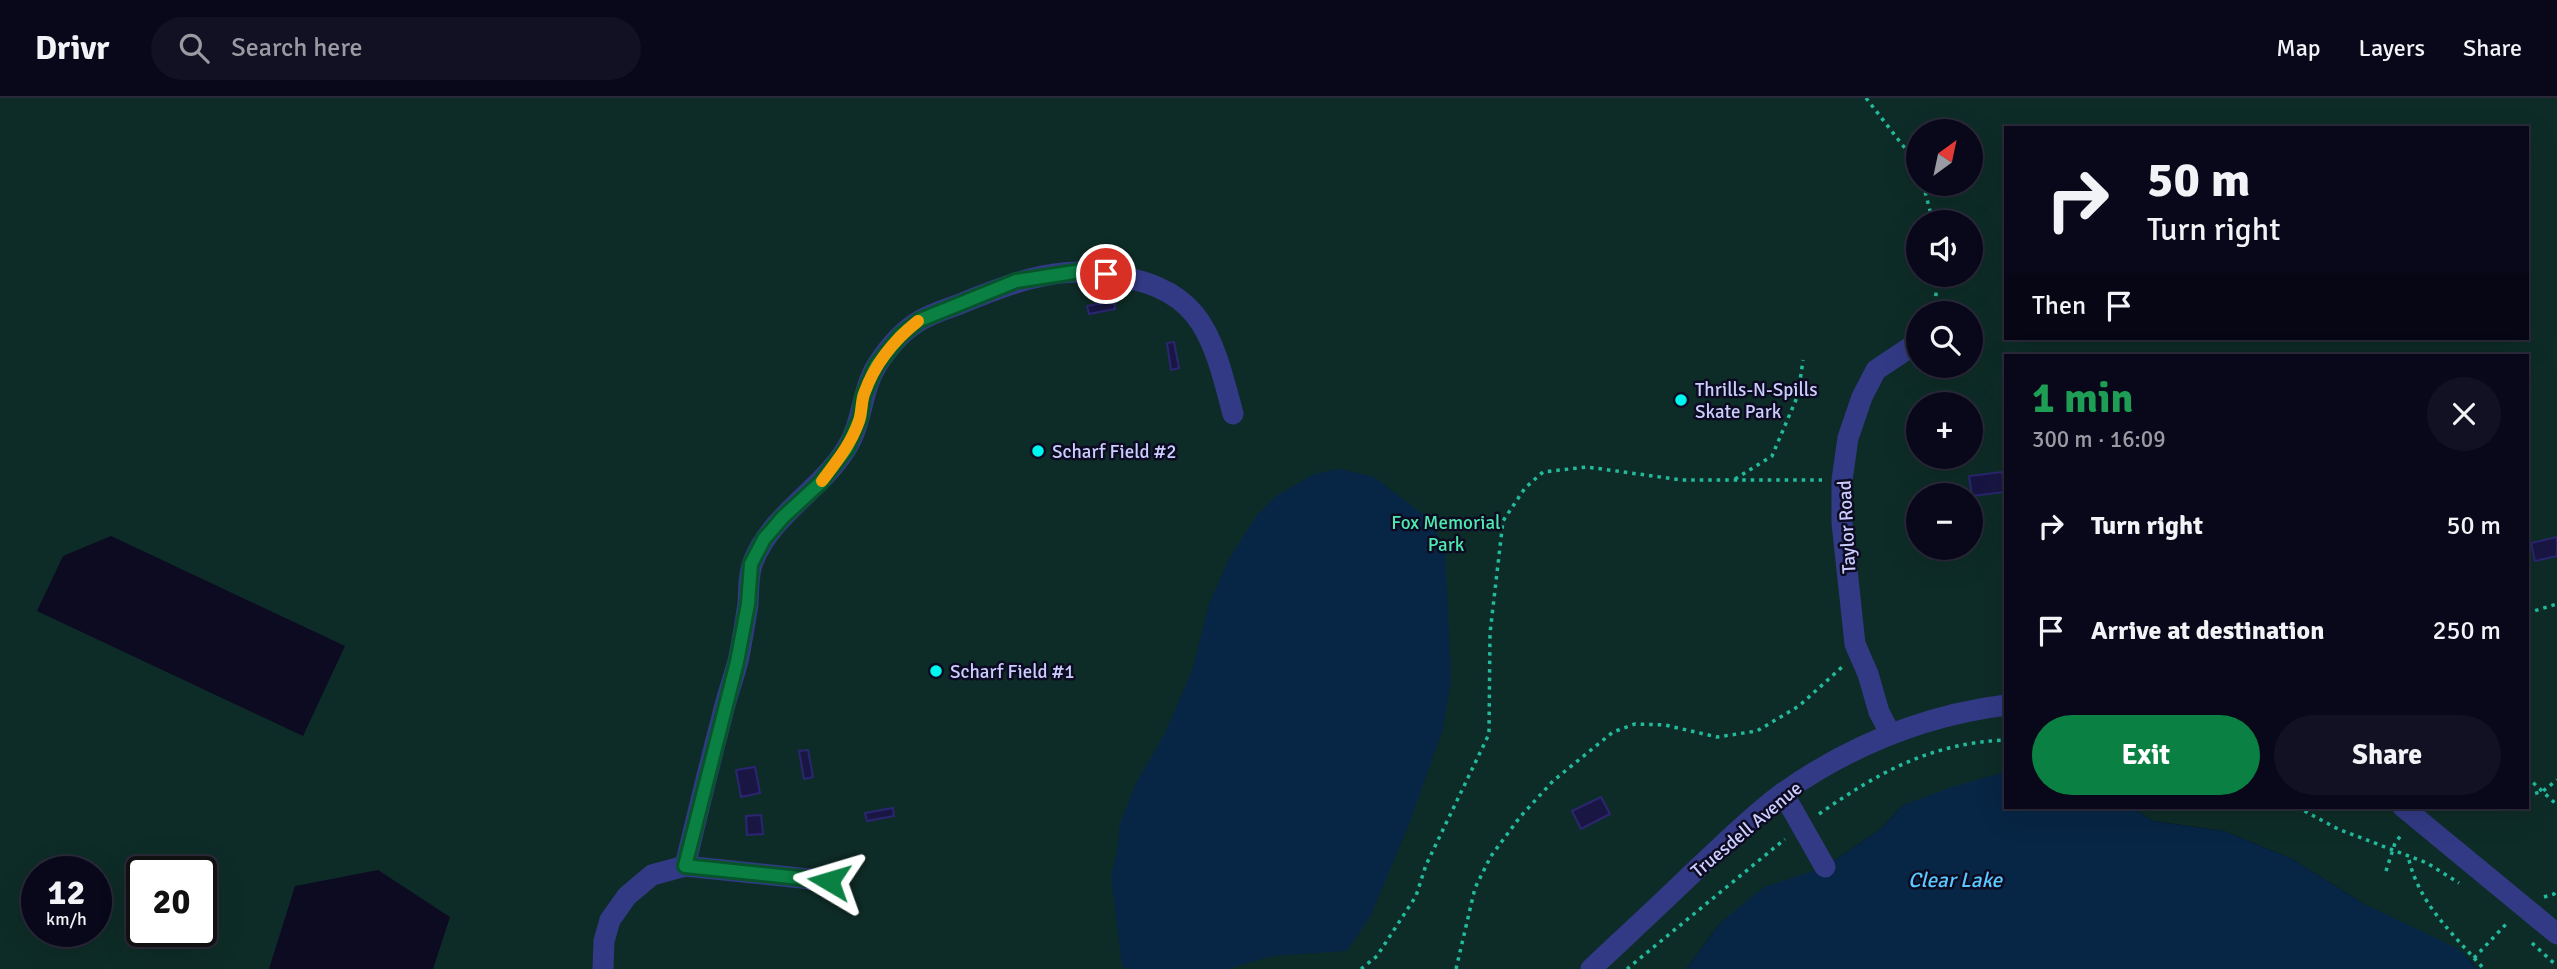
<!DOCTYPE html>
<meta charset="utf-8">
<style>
:root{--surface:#09081a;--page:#121123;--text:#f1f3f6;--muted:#999aa2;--line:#292939;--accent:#0b8043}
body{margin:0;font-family:Signika,sans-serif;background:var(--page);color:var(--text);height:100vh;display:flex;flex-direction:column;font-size:26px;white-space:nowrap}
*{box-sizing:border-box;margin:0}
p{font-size:23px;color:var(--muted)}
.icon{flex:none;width:38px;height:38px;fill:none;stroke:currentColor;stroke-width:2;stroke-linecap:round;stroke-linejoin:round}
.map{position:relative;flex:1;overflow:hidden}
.drawer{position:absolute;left:2004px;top:256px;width:525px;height:455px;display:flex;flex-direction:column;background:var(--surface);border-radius:0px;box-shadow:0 7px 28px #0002,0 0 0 2px var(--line)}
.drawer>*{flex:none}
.hud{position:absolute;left:2004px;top:28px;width:525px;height:214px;border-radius:0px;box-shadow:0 7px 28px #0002,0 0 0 2px var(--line);background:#09081a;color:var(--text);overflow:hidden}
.needle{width:46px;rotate:33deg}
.controls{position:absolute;left:1906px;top:21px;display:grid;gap:14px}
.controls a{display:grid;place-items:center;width:77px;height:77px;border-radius:50%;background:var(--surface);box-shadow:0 7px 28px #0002,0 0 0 2px var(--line);font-size:35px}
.speed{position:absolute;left:21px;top:758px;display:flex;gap:14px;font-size:35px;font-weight:700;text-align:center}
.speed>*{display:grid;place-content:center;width:91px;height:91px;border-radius:50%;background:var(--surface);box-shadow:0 7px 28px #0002,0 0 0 2px var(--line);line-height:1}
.speed small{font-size:18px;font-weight:400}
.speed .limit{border:4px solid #111;border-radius:10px;background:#fff;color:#111}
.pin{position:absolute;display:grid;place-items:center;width:60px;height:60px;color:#fff;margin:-30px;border:4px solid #fff;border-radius:50%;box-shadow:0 2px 7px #0007}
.me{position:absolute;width:77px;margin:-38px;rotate:277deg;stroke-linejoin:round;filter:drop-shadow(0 0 5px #0008)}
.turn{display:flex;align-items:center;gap:24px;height:147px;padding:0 28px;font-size:32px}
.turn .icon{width:91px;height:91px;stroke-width:2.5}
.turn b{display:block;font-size:49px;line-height:60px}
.then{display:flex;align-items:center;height:66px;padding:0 28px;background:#0003;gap:14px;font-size:26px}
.round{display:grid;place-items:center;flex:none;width:74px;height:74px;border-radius:37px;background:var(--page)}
.summary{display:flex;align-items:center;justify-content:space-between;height:119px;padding:0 28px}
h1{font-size:42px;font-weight:800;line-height:52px;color:#1e9e55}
.button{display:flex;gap:14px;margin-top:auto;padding:14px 28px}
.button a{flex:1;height:80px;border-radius:42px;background:var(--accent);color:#fff;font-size:28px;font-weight:800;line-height:80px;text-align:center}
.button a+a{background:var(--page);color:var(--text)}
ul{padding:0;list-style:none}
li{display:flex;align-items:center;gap:21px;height:105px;padding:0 28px}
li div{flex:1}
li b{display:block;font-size:26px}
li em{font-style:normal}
header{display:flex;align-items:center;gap:42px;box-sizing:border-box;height:98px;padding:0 35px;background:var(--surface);border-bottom:2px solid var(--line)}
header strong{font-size:33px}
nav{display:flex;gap:38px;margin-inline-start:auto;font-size:24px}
.search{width:490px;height:63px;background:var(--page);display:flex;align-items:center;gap:18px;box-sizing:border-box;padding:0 24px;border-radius:38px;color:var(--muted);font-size:26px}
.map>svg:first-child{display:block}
.green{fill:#0e2c27;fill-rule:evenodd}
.water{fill:#072645}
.building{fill:#191644;stroke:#2b2672;stroke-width:2}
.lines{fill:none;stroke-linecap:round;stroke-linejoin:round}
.path{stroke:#23bb9e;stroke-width:3.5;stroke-dasharray:3.5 5;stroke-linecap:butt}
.minor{stroke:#323a85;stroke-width:21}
.route-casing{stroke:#07532c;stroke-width:18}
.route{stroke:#0b8043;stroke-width:12}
.slow{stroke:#f59e0b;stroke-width:12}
.poi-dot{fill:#00f7ef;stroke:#0c0b22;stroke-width:2.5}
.labels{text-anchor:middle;stroke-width:5;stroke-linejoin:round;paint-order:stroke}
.poi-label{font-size:19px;fill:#cccdff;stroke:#0c0b22;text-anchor:start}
.park-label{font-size:19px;fill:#4ee9ae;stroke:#0c0b22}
.street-label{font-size:19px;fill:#cccdff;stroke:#0c0b22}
.water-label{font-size:21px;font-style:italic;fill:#5ac9ff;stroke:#0c0b22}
</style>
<header>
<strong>Drivr</strong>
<div class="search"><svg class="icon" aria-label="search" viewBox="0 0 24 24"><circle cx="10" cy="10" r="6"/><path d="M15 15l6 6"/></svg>Search here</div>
<nav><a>Map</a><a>Layers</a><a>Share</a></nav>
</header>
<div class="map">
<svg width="2557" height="871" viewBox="0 0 2557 871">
<rect width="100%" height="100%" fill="#0c0b22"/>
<!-- green -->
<path class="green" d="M0,0H2557V871H2478L2469,861L2364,806L2292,761L2224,733L2153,723L2131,709H2527V257H2006L2005,674L1903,707L1882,730L1825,769L1720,825L1686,871H433L450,819L378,772L295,788L269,871H0ZM2006,30H2527V240H2006ZM1918,33H1970V86H1918ZM1918,124H1970V177H1918ZM1918,215H1970V268H1918ZM1918,306H1970V359H1918ZM1918,397H1970V450H1918ZM111,438L345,548L303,638L37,513L63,458ZM37,774H96V833H37ZM142,774H201V833H142Z"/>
<!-- water -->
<g class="water">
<polygon points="1340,371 1374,379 1424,417 1445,448 1451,581 1443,631 1411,721 1371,817 1347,853 1273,858 1228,871 1126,871 1122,868 1111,779 1117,754 1120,725 1136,685 1165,635 1193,570 1209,506 1229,461 1257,417 1276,398 1314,376"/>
<polygon points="2005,674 2006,709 2131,709 2153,723 2224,733 2292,761 2364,806 2459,851 2478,871 1686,871 1720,825 1764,789 1825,769 1882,730 1903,707 1952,689"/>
</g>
<!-- building -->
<g class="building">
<polygon points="1114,203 1115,211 1089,216 1087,208"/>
<polygon points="1174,244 1179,270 1171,272 1167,245"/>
<polygon points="2002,374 2005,394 1972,398 1969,378"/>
<polygon points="2557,439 2557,458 2535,463 2531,445"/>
<polygon points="808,652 813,679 804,681 799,653"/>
<polygon points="755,669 760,695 741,699 736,672"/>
<polygon points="1601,699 1610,716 1581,731 1572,713"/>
<polygon points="893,710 894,718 867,723 865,715"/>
<polygon points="761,717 763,736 747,737 746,718"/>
</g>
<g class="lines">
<!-- path -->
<g class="path">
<polyline points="1866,0 1918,67"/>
<polyline points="1923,86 1933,124"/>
<polyline points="1934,215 1938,177"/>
<polyline points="1735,381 1772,358 1798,297 1803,262"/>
<polyline points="2527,515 2557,506"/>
<polyline points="2527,679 2557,707"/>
<polyline points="2527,698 2543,693 2557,682"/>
<polyline points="2297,709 2338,731 2427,765 2459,785"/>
<polyline points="2490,709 2496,709"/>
<path d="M1819,716C1879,674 1931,645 2006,642"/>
<path d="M2409,762C2420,807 2454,837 2484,871"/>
<polyline points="2386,773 2395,745 2402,736"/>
<polyline points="2544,799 2554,796 2557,792"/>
<polyline points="2532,845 2557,868"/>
<polyline points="2474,860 2509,823"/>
<polyline points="1361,871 1377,858 1416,798 1426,767 1489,636 1490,535 1503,423 1525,390 1543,374 1587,369 1682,382 1822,382"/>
<polyline points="1456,871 1475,790 1491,758 1520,719 1553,683 1613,634 1635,626 1665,627 1717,639 1757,633 1799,608 1842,569"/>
<polyline points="1627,871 1785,741"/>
</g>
<!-- minor -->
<g class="minor">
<polyline points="1890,635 1879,614 1868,576 1855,546 1842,425 1842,382 1848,340 1862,299 1876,272 1918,244"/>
<polyline points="1783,695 1825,769"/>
<polyline points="2403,709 2557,836"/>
<path d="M685,768C697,718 709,668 722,619C726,600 733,582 738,563C742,544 745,525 748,506C749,492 748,476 753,464C771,417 820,393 846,351C863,325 861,293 877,267C888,250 903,232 921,222C933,215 947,211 960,206C1004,188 1050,169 1098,175C1199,187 1210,227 1233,316"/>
<polyline points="603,871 604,843 610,822 627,798 652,777 685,768 829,783"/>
<path d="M1591,871C1627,837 1664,803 1700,768C1727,743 1754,716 1784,694C1850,648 1926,617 2006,607"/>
</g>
</g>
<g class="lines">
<defs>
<polyline id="route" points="829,783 685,768 737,564 748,506 751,466 764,441 783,419 820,385 847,350 860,320 863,298 876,268 901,237 920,222 1016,183 1081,173 1106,176"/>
</defs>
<!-- route casing -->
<use href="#route" class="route-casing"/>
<!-- route -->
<use href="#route" class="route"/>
<!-- slow -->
<path class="slow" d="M822,383C837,363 851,346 859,323C862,314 861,305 864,296C874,267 894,242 918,223"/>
</g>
<!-- markers -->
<g class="poi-dot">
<circle cx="1681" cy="302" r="7"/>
<circle cx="1038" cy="353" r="7"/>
<circle cx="936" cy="573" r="7"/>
</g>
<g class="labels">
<!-- poi labels -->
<g class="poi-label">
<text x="1695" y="298">Thrills-N-Spills<tspan x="1695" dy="22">Skate Park</tspan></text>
<text x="1052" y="360">Scharf Field #2</text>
<text x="950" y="580">Scharf Field #1</text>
</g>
<!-- park labels -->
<g class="park-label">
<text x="1446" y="431">Fox Memorial<tspan x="1446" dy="22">Park</tspan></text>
</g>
<!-- street labels -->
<g class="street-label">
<text transform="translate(1846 429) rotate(-93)" y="7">Taylor Road</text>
<text transform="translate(1746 731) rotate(-40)" y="7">Truesdell Avenue</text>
</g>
<!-- water labels -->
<g class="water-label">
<text x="1955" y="789">Clear Lake</text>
</g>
</g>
</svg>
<div class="controls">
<a><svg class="needle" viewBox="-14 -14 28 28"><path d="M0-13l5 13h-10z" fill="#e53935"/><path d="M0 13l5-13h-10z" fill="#999aa2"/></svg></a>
<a><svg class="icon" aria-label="sound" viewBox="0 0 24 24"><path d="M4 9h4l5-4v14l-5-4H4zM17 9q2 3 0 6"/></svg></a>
<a><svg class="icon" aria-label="search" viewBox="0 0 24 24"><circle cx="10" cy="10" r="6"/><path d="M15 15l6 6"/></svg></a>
<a>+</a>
<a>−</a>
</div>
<div class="speed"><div>12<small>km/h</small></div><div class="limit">20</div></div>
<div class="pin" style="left:1106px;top:176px;background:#d93025"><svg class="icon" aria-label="arrive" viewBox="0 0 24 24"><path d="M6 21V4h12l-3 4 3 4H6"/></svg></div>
<svg class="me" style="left:829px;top:783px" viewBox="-20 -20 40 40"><path d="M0-17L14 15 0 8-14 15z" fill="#0b8043" stroke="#fff" stroke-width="4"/></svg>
<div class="hud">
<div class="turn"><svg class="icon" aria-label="right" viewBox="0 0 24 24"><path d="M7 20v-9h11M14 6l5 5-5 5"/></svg><div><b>50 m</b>Turn right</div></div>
<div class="then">Then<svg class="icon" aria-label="arrive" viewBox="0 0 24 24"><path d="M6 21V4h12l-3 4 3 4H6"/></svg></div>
</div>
<section class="drawer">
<div class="summary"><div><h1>1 min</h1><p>300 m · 16:09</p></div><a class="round"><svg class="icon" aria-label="close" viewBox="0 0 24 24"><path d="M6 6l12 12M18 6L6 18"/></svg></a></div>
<ul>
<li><svg class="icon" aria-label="right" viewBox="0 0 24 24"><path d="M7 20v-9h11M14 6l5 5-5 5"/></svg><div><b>Turn right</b></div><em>50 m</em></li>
<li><svg class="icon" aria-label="arrive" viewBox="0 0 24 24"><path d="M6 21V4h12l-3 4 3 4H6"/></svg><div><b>Arrive at destination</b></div><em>250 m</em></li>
</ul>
<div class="button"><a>Exit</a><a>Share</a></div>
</section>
</div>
